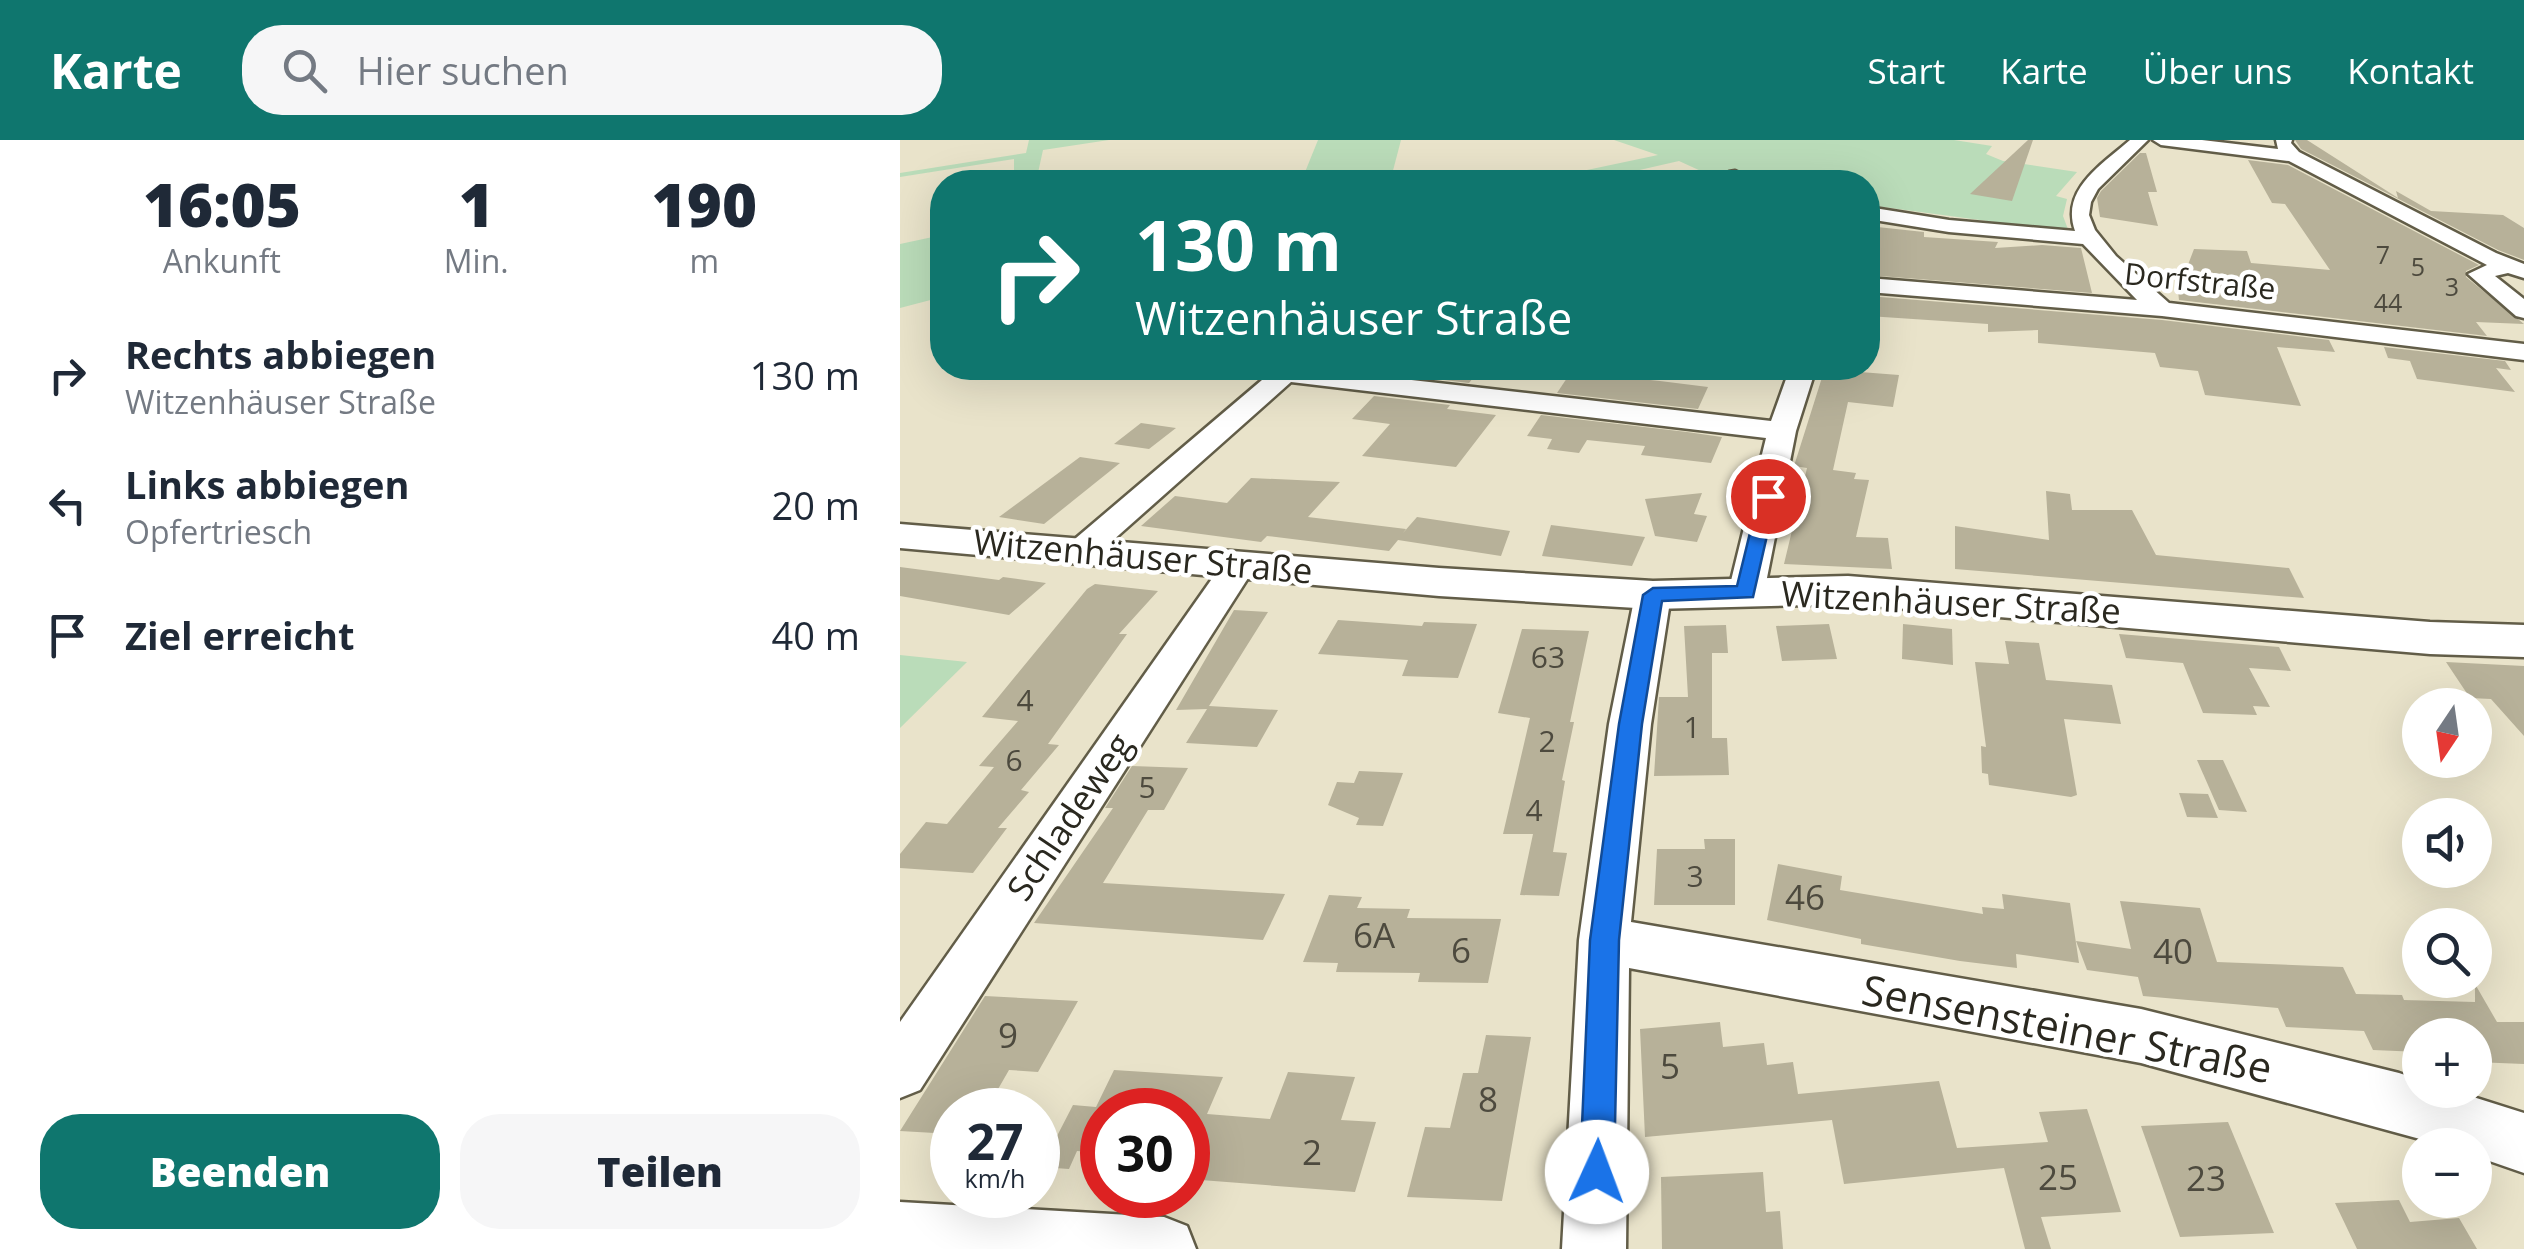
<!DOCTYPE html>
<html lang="de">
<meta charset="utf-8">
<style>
:root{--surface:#fff;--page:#f6f6f7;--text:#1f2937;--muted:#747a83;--accent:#0f766e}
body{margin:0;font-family:"Open Sans",sans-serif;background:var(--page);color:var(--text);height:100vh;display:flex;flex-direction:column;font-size:38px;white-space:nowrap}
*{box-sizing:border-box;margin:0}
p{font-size:32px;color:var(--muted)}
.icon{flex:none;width:55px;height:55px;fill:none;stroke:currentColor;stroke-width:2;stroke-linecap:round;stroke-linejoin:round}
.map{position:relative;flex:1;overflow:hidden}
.side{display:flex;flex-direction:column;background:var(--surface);width:900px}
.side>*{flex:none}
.banner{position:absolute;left:30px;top:30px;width:950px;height:210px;border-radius:40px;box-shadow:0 10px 40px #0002;background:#0f766e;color:#fff;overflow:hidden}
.needle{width:65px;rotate:193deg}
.buttons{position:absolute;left:1502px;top:548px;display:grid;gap:20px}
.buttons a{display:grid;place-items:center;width:90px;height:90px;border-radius:50%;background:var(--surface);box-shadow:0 10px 40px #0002;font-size:50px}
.speed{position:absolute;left:30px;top:948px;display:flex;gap:20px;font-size:50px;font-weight:700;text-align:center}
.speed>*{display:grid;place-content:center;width:130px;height:130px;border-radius:50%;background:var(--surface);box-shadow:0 10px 40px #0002;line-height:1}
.speed small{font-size:25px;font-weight:400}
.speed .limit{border:15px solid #d22;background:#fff;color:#111}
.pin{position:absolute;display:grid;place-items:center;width:85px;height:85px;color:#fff;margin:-42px;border:5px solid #fff;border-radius:50%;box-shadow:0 2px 10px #0007}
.me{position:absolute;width:110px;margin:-55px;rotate:2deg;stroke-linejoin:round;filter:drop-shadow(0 0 8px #0008)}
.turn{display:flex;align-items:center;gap:35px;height:210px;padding:0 40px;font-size:45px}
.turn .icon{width:130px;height:130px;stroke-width:2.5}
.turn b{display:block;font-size:70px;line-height:85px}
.eta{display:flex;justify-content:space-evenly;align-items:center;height:170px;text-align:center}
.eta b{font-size:60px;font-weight:800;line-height:70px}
.cta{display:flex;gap:20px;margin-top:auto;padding:20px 40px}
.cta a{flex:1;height:115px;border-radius:40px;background:var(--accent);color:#fff;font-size:40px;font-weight:800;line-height:115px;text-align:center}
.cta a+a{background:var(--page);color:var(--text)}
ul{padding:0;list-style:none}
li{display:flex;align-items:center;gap:30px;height:130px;padding:0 40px}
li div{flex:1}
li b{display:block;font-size:38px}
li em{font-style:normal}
header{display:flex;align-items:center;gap:60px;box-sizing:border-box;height:140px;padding:0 50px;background:var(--accent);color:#fff}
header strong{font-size:48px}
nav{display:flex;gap:55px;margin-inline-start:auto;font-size:35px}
.search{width:700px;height:90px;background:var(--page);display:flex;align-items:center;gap:25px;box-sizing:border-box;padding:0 35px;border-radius:40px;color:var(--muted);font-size:38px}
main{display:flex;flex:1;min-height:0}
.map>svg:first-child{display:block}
.green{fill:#badcb9}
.building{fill:#b7b199}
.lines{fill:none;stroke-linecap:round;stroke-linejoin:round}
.minor-casing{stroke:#625d48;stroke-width:5}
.major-casing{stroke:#625d48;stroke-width:5}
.minor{fill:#fff;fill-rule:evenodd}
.major{fill:#fff;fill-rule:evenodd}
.route{fill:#1a73e8;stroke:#114b97;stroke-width:2.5}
.labels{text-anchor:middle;stroke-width:9;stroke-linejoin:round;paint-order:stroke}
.far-number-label{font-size:25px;fill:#4d4a3e}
.far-street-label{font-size:30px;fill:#2a281f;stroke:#fff}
.number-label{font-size:30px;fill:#4d4a3e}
.street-label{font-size:35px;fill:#2a281f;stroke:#fff}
.near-number-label{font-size:35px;fill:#4d4a3e}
.near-street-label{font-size:42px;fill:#2a281f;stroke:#fff}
</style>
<header>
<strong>Karte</strong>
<div class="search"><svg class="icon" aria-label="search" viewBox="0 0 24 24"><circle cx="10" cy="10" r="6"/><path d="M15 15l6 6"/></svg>Hier suchen</div>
<nav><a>Start</a><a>Karte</a><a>Über uns</a><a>Kontakt</a></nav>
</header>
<main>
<section class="side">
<div class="eta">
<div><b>16:05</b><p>Ankunft</p></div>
<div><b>1</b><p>Min.</p></div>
<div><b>190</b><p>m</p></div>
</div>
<ul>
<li><svg class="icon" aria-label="right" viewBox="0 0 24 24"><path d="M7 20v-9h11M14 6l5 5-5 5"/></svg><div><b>Rechts abbiegen</b><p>Witzenhäuser Straße</p></div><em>130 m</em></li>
<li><svg class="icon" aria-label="left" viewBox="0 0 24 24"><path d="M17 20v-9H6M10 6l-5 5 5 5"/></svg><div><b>Links abbiegen</b><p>Opfertriesch</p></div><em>20 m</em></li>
<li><svg class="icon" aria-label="arrive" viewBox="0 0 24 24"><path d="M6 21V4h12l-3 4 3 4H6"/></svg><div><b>Ziel erreicht</b></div><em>40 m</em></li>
</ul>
<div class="cta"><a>Beenden</a><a>Teilen</a></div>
</section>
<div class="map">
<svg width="1624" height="1109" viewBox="0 0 1624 1109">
<rect width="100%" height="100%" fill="#e9e3ca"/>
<!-- green -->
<g class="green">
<polygon points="129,0 209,0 143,10 136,42 114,42 114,19 0,37 0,33 126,13"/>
<polygon points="418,0 501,0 490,42 401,42"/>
<polygon points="714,0 1054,0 1092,6 1086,14 1103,21 1177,32 1156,56 1167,59 1163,76 1169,92 968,65 968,42 825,42 779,21 687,42 630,42 758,15"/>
<polygon points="42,95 42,157 0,168 0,104"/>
<polygon points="0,515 67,522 0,588"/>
</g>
<!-- building -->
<g class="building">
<polygon points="1128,0 1133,0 1112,61 1070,54"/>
<polygon points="1395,0 1407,0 1498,58 1496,51 1531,71 1603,75 1624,88 1624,120 1598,110 1401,9"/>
<polygon points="1240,13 1246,13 1257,52 1248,52 1258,86 1200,77 1197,58 1201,51"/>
<polygon points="1348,20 1388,25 1579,125 1566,131 1566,137 1624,184 1576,182 1587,196 1279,160 1278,151 1294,109 1347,111 1351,123 1430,130 1385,64 1372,63"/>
<polygon points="968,86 1024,92 1024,97 1098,102 1095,108 1142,105 1181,108 1192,153 968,135"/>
<polygon points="968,156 1262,180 1429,200 1435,212 1377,207 1401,266 1305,255 1298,231 1260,227 1255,213 1138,203 1138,190 1088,192 1088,184 968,176"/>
<polygon points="1484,207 1605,221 1611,230 1596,228 1615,252 1517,239 1510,221 1488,218"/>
<polygon points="501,228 581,228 569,243 495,234"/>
<polygon points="925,228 960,228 960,232 999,235 993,267 948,262 933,330 956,333 954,339 969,340 956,397 988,398 992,429 884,424 907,328 894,326"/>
<polygon points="671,232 760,241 808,247 798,269 657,253"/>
<polygon points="474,256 550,265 547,269 596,275 556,327 462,316 490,284 452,279"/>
<polygon points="641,275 787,292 822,297 811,323 741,315 745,306 687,300 679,313 647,309 652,299 627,296"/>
<polygon points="241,283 276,288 249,309 214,304"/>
<polygon points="180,317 220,323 144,384 99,377"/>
<polygon points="351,338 440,342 408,377 506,389 503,393 517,377 610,391 601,416 498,400 489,411 367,396 361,402 241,386 275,356 327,363"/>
<polygon points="1146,351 1170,354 1172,370 1232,370 1256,415 1389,428 1404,458 1055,429 1055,386 1149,400"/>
<polygon points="802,353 794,374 807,376 797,402 755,396 745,359"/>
<polygon points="651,385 745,397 732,426 642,416"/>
<polygon points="0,427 99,440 103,437 146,443 109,475 0,456"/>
<polygon points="195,444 258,451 219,494 227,494 148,604 159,605 121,650 129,652 98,688 107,688 73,733 0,728 0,714 26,682 47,684 94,627 79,626 118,581 82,577 187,449"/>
<polygon points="334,470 368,472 309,566 378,570 357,607 286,603 307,569 276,570"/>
<polygon points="438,480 522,486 524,482 577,484 558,538 502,536 508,520 418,514"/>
<polygon points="929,484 937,519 882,521 876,486"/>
<polygon points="1003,484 1052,489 1053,525 1002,519"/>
<polygon points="826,485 828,513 812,513 812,598 827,598 829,635 754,636 759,557 788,557 784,486"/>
<polygon points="622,489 689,491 670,582 674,582 662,640 665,641 653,712 667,713 659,756 620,755 633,694 603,694 630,578 598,573"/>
<polygon points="1219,494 1379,507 1391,531 1349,528 1370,567 1353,566 1357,575 1303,573 1283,523 1226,518"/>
<polygon points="1105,501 1139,503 1146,540 1212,545 1221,584 1164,579 1177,655 1171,657 1089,645 1088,634 1082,633 1081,606 1086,607 1075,522 1109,524"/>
<polygon points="1546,522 1624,526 1624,596 1591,559 1570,558"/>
<polygon points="1297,620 1323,620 1347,672 1319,670"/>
<polygon points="232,626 288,628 264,670 248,670 203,743 385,754 363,800 134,783 213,668 205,668"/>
<polygon points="459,631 503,633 483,686 456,685 459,678 428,665 437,642 454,643"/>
<polygon points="1279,653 1308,654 1318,678 1287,677"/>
<polygon points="804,699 835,699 835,765 754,765 757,709 805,709"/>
<polygon points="878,724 942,736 940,750 1083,774 1082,767 1104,769 1102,754 1170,763 1179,823 1116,814 1117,828 1060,821 961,804 961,799 867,780"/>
<polygon points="429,755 462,757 457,768 510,769 507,778 601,779 588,843 518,842 520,833 436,832 438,823 403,822"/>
<polygon points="1220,761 1300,768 1317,822 1443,827 1456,854 1502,855 1504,860 1575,862 1575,844 1597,882 1624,882 1624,924 1575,922 1575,895 1520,895 1520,912 1473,910 1464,891 1386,887 1378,868 1243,856 1238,837 1187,830 1176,801 1231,809"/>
<polygon points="85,856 178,861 138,932 109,930 86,970 52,970 52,994 0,991"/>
<polygon points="820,882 823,907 864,903 867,925 893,922 898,954 1039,941 1057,1008 1148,1002 1139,972 1187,969 1221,1072 1141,1077 1151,1109 1125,1109 1104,1028 944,1044 932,980 745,997 740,889"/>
<polygon points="586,895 631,897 602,1061 507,1057 525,987 550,988 563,933 578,933"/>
<polygon points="214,930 323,937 307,974 370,979 388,932 455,937 441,980 476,982 455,1052 288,1039 288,970 202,970 202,1013 177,1011 169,1029 141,1027 173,965 196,967"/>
<polygon points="1328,982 1374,1093 1280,1097 1241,986"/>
<polygon points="863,1032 866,1072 880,1071 883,1109 762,1109 761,1037"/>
<polygon points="1499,1060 1510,1082 1559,1078 1577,1109 1457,1109 1435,1063"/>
</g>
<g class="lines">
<defs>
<g id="minor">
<path d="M1230,0H1248L1198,49L1191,62L1189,75L1195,90L1216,116L1269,163L1624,204V220L1262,176L968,152V138L1237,160L1183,104L1049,92L968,79V67L1049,80L1175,91C1160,49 1203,24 1230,0Z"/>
<polygon points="1253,0 1302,0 1378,9 1376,0 1392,0 1391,3 1399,12 1596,113 1624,124 1624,138 1608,133 1595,136 1624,159 1624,178 1616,176 1568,134 1587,125 1389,21 1261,5"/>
<polygon points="835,31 858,42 829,40 829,32"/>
<polygon points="376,228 406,228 871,281 890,228 916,228 896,291 864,453 859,461 846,464 833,461 828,453 866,298 391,242 193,418 181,421 169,418 164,411 169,404"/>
<polygon points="340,413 352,416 357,424 20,950 0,958 0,882 328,416"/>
<polygon points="753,444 766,447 771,455 751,584 731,782 1241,869 1499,933 1520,940 1520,950 1551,950 1624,973 1624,1033 1575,1016 1575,1005 1542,1005 1241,923 729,828 726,1109 662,1109 679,800 709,584 735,455 740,447"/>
<polygon points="0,1062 264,1077 287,1086 296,1109 0,1109"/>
</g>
<polygon id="major" points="0,384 539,428 753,441 948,436 1530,482 1624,485 1624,517 1530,514 948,464 753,469 539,456 0,408"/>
</defs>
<!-- minor casing -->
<use href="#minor" class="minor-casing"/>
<!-- major casing -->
<use href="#major" class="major-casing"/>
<!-- minor -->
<use href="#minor" class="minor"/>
<!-- major -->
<use href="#major" class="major"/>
</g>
<!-- route -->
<polygon class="route" points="868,350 876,356 853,457 762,461 742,584 719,800 714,1032 709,1044 697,1049 685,1044 680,1032 690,800 719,584 743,455 753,448 837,446 859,356"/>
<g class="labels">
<!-- far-number labels -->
<g class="far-number-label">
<text x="1483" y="124">7</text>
<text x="1518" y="136">5</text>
<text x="1552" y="156">3</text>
<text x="1488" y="172">44</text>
</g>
<!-- far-street labels -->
<g class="far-street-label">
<text transform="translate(1300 142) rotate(6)" y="10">Dorfstraße</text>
</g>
<!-- number labels -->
<g class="number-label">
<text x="648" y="528">63</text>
<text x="125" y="571">4</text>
<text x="792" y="598">1</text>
<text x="647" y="612">2</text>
<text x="114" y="631">6</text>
<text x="247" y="658">5</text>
<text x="634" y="681">4</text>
<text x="795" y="747">3</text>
</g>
<!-- street labels -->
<g class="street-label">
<text transform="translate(243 417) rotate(5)" y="12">Witzenhäuser Straße</text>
<text transform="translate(1051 463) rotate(3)" y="12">Witzenhäuser Straße</text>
<text transform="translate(170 677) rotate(-56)" y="12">Schladeweg</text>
</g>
<!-- near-number labels -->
<g class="near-number-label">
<text x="905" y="770">46</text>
<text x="474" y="808">6A</text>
<text x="561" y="823">6</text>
<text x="1273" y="824">40</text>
<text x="108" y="908">9</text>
<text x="770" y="939">5</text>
<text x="588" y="972">8</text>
<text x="412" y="1025">2</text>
<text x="1158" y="1050">25</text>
<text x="1306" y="1051">23</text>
</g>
<!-- near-street labels -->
<g class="near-street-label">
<text transform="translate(1167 889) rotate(11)" y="15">Sensensteiner Straße</text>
</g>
</g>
</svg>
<div class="buttons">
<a><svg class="needle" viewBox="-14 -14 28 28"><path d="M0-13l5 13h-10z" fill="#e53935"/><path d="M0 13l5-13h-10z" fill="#747a83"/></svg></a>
<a><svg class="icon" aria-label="sound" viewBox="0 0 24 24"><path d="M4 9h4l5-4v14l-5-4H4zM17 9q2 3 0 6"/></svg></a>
<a><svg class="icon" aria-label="search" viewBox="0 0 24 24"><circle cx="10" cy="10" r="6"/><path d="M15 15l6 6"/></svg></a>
<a>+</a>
<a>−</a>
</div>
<div class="speed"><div>27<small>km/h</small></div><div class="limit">30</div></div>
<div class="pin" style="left:868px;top:356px;background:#d93025"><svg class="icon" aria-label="arrive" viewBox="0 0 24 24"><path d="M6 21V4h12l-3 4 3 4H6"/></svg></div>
<svg class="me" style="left:697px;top:1032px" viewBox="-20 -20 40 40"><circle r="19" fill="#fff"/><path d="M0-13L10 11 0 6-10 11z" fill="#1a73e8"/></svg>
<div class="banner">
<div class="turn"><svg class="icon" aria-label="right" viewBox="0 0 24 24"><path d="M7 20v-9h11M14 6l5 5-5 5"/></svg><div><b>130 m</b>Witzenhäuser Straße</div></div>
</div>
</div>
</main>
